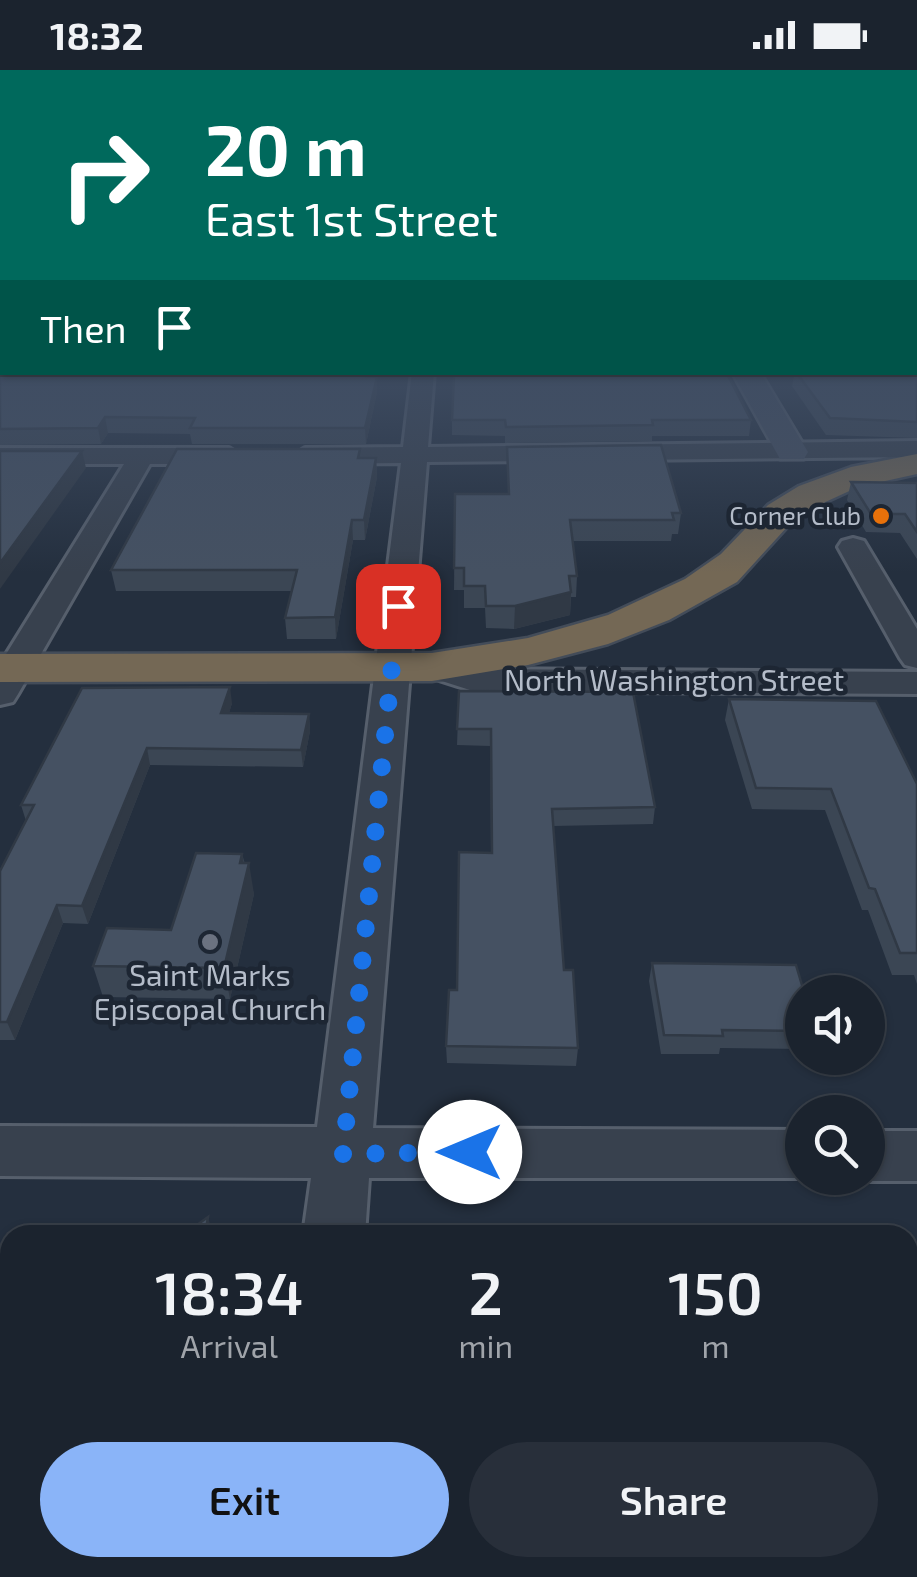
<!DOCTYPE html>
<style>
:root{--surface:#1b232e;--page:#282f3a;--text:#f1f3f6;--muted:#a0a4aa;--line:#39404a;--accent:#8ab4f8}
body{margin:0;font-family:"Exo 2",sans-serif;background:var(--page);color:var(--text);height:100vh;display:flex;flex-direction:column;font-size:38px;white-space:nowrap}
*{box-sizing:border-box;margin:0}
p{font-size:32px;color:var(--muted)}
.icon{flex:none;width:55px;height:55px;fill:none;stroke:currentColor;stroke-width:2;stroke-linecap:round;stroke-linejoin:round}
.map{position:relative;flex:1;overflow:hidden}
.side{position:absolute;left:0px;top:1155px;width:918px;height:352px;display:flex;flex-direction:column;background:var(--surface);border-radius:30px 30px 0 0;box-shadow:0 2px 8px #0004,0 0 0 2px var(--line)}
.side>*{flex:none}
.banner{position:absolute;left:0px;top:0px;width:918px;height:305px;box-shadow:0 2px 8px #0004,0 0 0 2px var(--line);background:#00695c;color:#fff;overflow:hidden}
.controls{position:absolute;left:785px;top:905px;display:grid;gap:20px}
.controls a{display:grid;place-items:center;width:100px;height:100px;border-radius:50%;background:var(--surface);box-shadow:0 2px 8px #0004,0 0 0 2px var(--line);font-size:50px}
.pin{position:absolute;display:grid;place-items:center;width:85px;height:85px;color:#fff;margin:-42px;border-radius:20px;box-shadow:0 5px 15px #0006}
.me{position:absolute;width:110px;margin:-55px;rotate:270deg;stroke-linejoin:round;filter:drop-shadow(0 0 8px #0008)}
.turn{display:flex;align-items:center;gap:35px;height:210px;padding:0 40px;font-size:45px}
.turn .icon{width:130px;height:130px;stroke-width:2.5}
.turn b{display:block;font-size:70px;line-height:85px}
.then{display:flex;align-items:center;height:95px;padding:0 40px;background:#0003;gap:20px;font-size:38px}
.eta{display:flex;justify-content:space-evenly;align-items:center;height:170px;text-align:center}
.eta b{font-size:60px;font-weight:600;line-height:70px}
.action{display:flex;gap:20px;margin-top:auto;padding:20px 40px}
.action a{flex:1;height:115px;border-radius:60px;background:var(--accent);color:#111;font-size:40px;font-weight:600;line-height:115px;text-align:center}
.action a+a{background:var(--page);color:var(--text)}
.status{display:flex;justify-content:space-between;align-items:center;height:70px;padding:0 50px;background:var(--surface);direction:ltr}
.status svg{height:28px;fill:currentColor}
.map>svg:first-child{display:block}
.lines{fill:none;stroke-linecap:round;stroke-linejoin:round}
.street-casing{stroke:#565f6c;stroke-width:6}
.secondary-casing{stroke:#565f6c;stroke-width:5}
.highway-casing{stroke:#434c59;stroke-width:5}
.street{fill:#38414e;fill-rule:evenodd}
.secondary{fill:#465061;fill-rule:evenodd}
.highway{fill:#746855;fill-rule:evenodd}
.wall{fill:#3b4654}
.shaded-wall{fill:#303945}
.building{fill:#455162;stroke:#303945;stroke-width:2.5}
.route{stroke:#1a73e8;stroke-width:18;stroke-dasharray:0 32.4}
.food-dot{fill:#e8710a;stroke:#1d2633;stroke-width:4}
.worship-dot{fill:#6b7280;stroke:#1d2633;stroke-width:4}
.labels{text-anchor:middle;stroke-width:9;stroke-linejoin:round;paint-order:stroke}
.far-poi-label{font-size:25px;fill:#b4bcc9;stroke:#1d2633;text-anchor:end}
.street-label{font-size:30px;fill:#b4bcc9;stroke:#1d2633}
.poi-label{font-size:30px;fill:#b4bcc9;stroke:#1d2633}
</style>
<div class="status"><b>18:32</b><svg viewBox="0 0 49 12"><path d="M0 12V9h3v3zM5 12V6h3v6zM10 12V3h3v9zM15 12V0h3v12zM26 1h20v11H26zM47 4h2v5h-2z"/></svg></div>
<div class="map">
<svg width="917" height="1507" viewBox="0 0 917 1507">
<rect width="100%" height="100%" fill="#242f3e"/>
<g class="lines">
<defs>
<g id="street">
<polygon points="412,302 434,302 428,377 917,371 917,387 427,392 373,1058 802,1060 802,1108 809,1108 369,1108 365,1165 303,1165 311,1108 0,1106 0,1056 317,1057 401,393 305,394 292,386 305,378 403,377"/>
<polygon points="0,378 229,378 242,386 229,394 150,394 18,624 13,632 0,635 0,594 124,394 0,394"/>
<polygon points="853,468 864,471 917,559 917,598 905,595 900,588 838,477 842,471"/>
<polygon points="432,586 476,599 917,602 917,624 473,621 420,604 414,597 420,590"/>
<polygon points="868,1061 917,1061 917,1111 868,1111 858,1108 868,1108"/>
<polygon points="261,1498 337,1498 337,1507 259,1507"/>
</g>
<polygon id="secondary" points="732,302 760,302 808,382 804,389 780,389"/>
<polygon id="highway" points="917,384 917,404 858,417 808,440 787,457 737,512 669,550 608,574 528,595 432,611 0,612 0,584 432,583 528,568 608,545 685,509 721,484 768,435 799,416 851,397"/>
</defs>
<!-- street casing -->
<use href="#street" class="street-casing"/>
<!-- secondary casing -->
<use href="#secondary" class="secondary-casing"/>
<!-- highway casing -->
<use href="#highway" class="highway-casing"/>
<!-- street -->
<use href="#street" class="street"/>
<!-- secondary -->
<use href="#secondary" class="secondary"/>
<!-- highway -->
<use href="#highway" class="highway"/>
</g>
<!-- wall -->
<g class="wall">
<polygon points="197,302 369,302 369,306 377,322 366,374 192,374 190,364 108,363 101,374 0,375 0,304 196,304"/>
<polygon points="795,302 917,304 917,368 826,365 792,316"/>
<polygon points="452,350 751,350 749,366 652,366 652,371 505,373 505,366 452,365"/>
<polygon points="507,377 681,443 678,464 672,464 671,471 573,471 577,506 576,527 571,527 570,545 514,559 486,558 485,538 464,538 464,520 454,520 455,424 508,424"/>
<polygon points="360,388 376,388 377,407 365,470 353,470 336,569 287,569 285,548 292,521 116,521 111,500"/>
<polygon points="851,412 917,413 917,489 900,463 866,462 847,430"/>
<polygon points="459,621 655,737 653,754 553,756 564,900 578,978 576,996 447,993 446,976 457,920 491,783 490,676 457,675"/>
<polygon points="729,629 917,714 917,914 914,905 892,905 868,840 862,840 825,740 752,739 725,650"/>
<polygon points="232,633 229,643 309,644 310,661 303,697 150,695 88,854 63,853 15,970 0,970 0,801 26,751 21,735"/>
<polygon points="242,784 254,824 230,929 103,927 93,896 171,860"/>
<polygon points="652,893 802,922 802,979 720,978 719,984 661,984 649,911"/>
</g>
<!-- shaded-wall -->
<g class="shaded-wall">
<polygon points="377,307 377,322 366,374 365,358"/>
<polygon points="105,347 108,363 101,374 98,358"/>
<polygon points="82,381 86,398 0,519 0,493"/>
<polygon points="376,388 377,407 365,470 364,450"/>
<polygon points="352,450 353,470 336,569 335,547"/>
<polygon points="571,522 570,545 514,559 515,536"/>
<polygon points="230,617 232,633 224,660 221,643"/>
<polygon points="309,644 310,661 303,697 301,680"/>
<polygon points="147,678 150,695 88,854 82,836"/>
<polygon points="242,784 246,806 249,793 254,824 230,929 224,898"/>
<polygon points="57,835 63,853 15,970 7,952"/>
<polygon points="208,1147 213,1165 205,1165"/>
<polygon points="141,1498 159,1498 157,1507 140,1507"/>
</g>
<!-- building -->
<g class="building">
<polygon points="197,302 365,302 364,306 377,307 365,358 190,358 195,348 105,347 98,358 0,359 0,304 196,304"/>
<polygon points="469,302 726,302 751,350 652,350 653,355 506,357 505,350 452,350 454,305 468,306"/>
<polygon points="796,302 917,304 917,352 830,348"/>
<polygon points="661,375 681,443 672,443 674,450 570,450 577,506 569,506 571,522 515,536 486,536 485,516 464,516 464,498 454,498 455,424 509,424 507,377"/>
<polygon points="177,379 360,379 358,388 376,388 364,450 352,450 335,547 285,548 297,500 111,500"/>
<polygon points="0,381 82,381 0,493"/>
<polygon points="851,412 917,413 917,462 905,444 871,444"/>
<polygon points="230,617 221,643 309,644 301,680 147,678 82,836 57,835 7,952 0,952 0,801 34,735 21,735 82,618"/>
<polygon points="459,621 633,622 655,737 552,739 564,900 573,900 578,978 446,976 449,920 457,920 459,782 492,783 491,659 457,659"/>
<polygon points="729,629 876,631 917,714 917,883 900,883 875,819 869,818 831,719 756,718"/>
<polygon points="196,783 242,784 240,793 249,793 224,898 93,896 107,858 171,860"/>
<polygon points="652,893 796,895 804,922 802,961 722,960 723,966 664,965"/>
<polygon points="208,1147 205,1165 183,1165"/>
<polygon points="10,1289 10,1498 141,1498 140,1507 0,1507 0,1296"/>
</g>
<!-- sky -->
<linearGradient id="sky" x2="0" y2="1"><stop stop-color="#141a22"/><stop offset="0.58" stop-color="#3f4d63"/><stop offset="1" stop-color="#3f4d63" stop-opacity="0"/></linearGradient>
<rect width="917" height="503" fill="url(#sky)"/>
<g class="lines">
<!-- route -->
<polyline class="route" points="398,536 343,1084 470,1082"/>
</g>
<!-- markers -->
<circle class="food-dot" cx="881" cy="446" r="10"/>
<circle class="worship-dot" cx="210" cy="872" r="10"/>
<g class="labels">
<!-- far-poi labels -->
<g class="far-poi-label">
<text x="861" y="455">Corner Club</text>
</g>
<!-- street labels -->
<g class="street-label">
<text x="674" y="621">North Washington Street</text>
</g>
<!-- poi labels -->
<g class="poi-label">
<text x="210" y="916">Saint Marks<tspan x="210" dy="34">Episcopal Church</tspan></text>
</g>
</g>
</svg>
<div class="controls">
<a><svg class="icon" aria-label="sound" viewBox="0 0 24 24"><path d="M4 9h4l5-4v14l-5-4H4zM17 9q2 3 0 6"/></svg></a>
<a><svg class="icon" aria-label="search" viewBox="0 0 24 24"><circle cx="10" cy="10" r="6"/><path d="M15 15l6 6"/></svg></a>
</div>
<div class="pin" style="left:398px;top:536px;background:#d93025"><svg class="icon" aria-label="arrive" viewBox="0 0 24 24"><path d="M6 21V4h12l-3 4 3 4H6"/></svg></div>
<svg class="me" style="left:470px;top:1082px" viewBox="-20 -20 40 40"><circle r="19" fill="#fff"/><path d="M0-13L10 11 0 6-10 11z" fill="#1a73e8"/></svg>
<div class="banner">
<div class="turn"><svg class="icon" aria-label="right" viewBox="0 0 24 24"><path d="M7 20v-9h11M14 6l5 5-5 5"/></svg><div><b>20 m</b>East 1st Street</div></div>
<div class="then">Then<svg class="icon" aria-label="arrive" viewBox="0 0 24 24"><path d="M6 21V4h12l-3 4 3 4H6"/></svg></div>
</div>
<section class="side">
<div class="eta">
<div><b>18:34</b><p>Arrival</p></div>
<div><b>2</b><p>min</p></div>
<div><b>150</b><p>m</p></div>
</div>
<div class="action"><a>Exit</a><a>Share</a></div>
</section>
</div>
